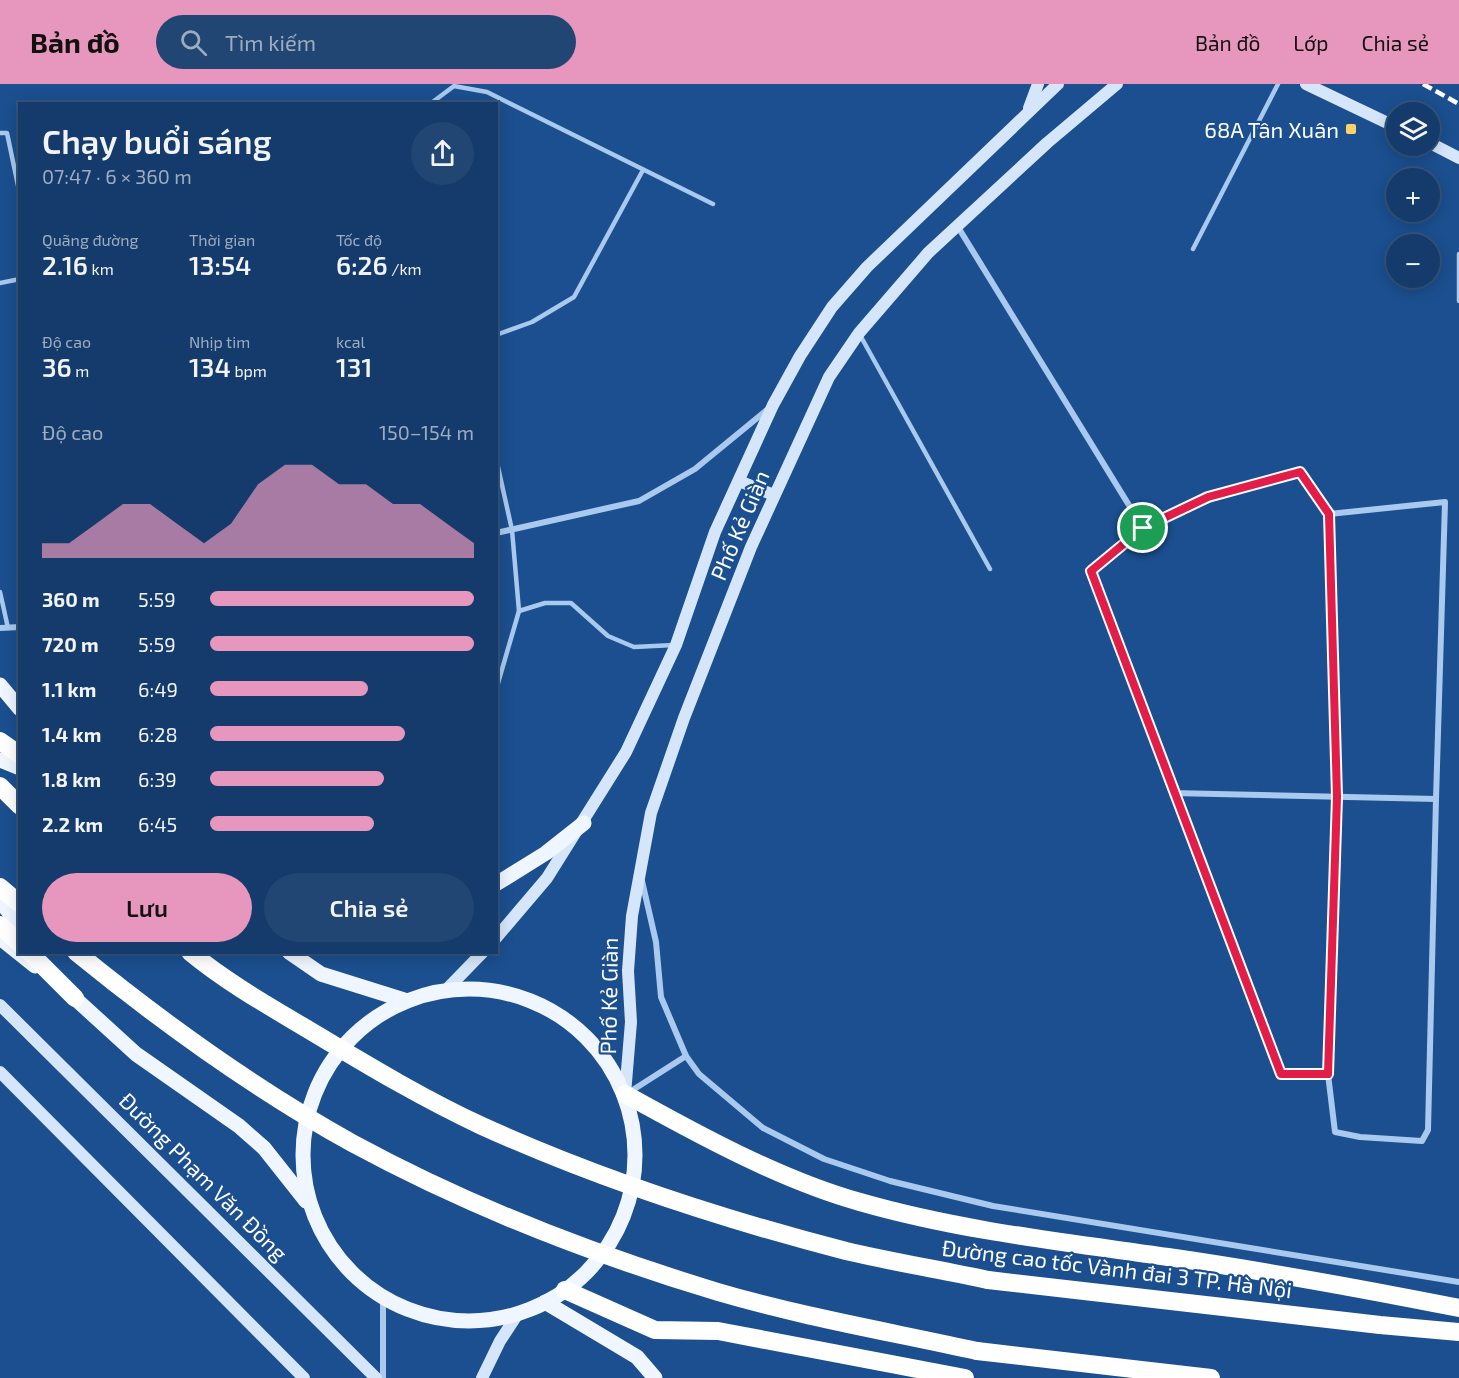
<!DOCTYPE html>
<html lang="vi">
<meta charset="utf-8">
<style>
:root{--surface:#143b6b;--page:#214673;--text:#f1f3f6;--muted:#9dadc1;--line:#33557e;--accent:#e797bd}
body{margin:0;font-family:"Exo 2",sans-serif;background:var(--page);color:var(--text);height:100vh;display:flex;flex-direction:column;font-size:22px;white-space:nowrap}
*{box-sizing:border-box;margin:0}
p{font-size:20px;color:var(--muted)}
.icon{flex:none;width:33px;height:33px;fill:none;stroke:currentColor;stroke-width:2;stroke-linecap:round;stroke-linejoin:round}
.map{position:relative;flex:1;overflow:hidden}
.sheet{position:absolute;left:18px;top:18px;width:480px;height:852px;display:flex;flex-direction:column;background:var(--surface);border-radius:0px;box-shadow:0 3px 15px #0003,0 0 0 2px var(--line)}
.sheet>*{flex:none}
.fabs{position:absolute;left:1386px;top:18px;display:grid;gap:12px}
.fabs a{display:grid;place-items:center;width:54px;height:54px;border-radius:50%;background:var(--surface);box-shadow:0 3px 15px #0003,0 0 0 2px var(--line);font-size:30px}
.pin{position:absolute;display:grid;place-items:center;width:51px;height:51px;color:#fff;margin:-26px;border:3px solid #fff;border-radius:50%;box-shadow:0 2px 6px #0007}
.round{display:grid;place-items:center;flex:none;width:63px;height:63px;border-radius:32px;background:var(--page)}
.summary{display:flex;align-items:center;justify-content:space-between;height:102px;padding:0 24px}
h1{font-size:33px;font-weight:600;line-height:45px}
.metrics{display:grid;grid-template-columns:repeat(3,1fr);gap:9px;height:102px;padding:6px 24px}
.metrics div{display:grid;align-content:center}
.metrics b{font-size:26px;font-weight:600}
.metrics small{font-size:16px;font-weight:400}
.metrics p{font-size:16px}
.chart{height:168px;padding:12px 24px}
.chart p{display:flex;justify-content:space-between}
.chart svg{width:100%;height:108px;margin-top:6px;fill:var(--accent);opacity:.7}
.cta{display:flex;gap:12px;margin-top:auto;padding:12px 24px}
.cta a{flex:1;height:69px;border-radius:36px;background:var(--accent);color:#111;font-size:24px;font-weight:600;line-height:69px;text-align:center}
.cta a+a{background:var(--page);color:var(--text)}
ul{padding:0 24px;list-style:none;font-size:20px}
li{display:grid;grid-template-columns:96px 72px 1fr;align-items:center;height:45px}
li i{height:15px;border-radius:8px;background:var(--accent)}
header{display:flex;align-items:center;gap:36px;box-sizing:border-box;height:84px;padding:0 30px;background:var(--accent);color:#111}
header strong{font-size:28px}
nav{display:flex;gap:33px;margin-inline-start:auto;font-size:21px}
.search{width:420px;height:54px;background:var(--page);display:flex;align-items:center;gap:15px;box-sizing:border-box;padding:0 21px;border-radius:33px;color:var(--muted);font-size:22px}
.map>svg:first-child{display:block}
</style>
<header>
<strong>Bản đồ</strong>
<div class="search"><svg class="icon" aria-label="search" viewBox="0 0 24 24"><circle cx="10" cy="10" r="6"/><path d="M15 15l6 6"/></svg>Tìm kiếm</div>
<nav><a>Bản đồ</a><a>Lớp</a><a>Chia sẻ</a></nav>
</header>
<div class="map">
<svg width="1459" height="1294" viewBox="0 0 1459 1294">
<rect width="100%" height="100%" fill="#1b4f8f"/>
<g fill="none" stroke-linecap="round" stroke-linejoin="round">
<g stroke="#a9c9ee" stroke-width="4.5">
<path d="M 430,20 L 454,2 L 487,8 L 713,120"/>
<path d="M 0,49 L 7,49 L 20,111"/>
<path d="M 1193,165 L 1278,0"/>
<path d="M 1459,170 L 1459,217"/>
<path d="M 0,199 L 20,195"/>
<path d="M 496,251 L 532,238 L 574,213 L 643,86"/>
<path d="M 860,251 L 990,485"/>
<path d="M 496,374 L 512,446 L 519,527 L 496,606"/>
<path d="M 0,508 L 8,544"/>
<path d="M 519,527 L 545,519 L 571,519 L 608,552 L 634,563 L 674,561"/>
</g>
<g stroke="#a9c9ee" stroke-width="6">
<path d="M 958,143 L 1143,444"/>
<path d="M 496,449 L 639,417 L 695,385 L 768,325"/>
<path d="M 0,544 L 20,543"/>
<path d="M 1172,709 L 1436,715 L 1445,418 L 1329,430"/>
<path d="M 642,797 L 656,858 L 661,913 L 686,972 L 699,990 L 763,1044 L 824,1075 L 890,1097 L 993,1122 L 1459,1198"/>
<path d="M 1328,990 L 1281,990 L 1172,709 L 1091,487 L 1143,444 L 1208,413 L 1300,388 L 1329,430 L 1337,713 L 1328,990 L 1335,1048 L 1360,1053 L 1422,1057 L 1428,1046 L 1436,715"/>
<path d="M 628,1009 L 686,972"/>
<path d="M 383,1217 L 383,1294"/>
</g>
<g stroke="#d6e6fa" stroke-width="12">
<path d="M 1306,0 L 1396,43"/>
<path d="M 1029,24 L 1038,0"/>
<path d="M 1430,59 L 1459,74"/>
<path d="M 739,397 L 774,411"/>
<path d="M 496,854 L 547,794 L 626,668 L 676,561 L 715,448 L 773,321 L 800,272 L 832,223 L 867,183 L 1058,0"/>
<path d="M 449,903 L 483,868"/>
<path d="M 0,921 L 376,1294"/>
<path d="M 0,988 L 304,1294"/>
<path d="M 625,1010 L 631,938 L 628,887 L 632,832 L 651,729 L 684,634 L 751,463 L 829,293 L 859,249 L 928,169 L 1047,59 L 1117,0"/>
<path d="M 482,1294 L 500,1257 L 519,1228"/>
</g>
<g stroke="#f0f6ff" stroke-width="15">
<path d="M 0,601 L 20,625"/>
<path d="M 0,676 L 20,684"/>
<path d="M 496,800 L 546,769 L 584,739"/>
<path d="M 0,817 L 20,842"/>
<path d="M 0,854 L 35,882"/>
<path d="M 289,868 L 321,890 L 404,916"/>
<circle cx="469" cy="1071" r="166"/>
<path d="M 68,908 L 136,970 L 239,1042 L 264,1064 L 306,1117"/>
<path d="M 545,1218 L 637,1273 L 655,1294"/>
</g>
<g stroke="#fff" stroke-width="18">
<path d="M 0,657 L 20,671"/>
<path d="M 0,702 L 20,722"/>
<path d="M 0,803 L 20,820"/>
<path d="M 0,841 L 20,860"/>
<path d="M 29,868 L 75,914"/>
<path d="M 625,1010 C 697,1050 781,1096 860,1118 C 961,1147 1064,1158 1168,1173 C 1265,1187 1363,1205 1459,1224"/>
<path d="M 988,1196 L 1380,1241 L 1459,1248"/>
<path d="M 565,1206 L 655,1246 L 718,1247 L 965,1294"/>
<path d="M 977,1267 L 1211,1294"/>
</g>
<path stroke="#fff" stroke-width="4.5" stroke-dasharray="10 4.5" stroke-linecap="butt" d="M 1423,0 L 1459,20"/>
<g stroke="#fff" stroke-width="18">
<path d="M 76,868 C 163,939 255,1005 352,1059 C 468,1122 592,1170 718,1208 C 803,1233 891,1248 977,1267"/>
<path d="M 190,868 C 230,901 276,926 319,952 C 372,984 426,1016 482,1042 C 599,1095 722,1135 846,1167 C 893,1178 941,1186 988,1196"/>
</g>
</g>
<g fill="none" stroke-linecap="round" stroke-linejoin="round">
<defs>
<path id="route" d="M 1300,388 L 1329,430 L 1337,713 L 1328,990 L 1281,990 L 1091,487 L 1143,444 L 1208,413 Z"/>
</defs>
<use href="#route" stroke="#fff" stroke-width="12"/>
<use href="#route" stroke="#e11d48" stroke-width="8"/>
</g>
<rect fill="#ffd166" stroke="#1b4f8f" stroke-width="2" x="1345" y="39" width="12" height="12" rx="3"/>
<g text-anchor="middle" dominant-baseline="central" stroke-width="4.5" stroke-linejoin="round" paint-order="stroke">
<g font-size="22" fill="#fff" stroke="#1b4f8f" text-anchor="end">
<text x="1339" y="45">68A Tân Xuân</text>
</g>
<g font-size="22" fill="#fff" stroke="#1b4f8f">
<text transform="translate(739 441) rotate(-67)">Phố Kẻ Giàn</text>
<text transform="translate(608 912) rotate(-89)">Phố Kẻ Giàn</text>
<text transform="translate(204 1092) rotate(45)">Đường Phạm Văn Đồng</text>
<text transform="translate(1117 1184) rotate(7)">Đường cao tốc Vành đai 3 TP. Hà Nội</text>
</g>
</g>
</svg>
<div class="fabs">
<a><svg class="icon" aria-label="layers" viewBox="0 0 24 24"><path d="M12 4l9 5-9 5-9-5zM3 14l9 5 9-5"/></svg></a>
<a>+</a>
<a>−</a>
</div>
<div class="pin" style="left:1143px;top:444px;background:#1e9e55"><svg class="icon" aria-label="arrive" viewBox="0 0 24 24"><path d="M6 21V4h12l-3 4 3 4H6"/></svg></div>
<section class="sheet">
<div class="summary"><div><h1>Chạy buổi sáng</h1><p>07:47 · 6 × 360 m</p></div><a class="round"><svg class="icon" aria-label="share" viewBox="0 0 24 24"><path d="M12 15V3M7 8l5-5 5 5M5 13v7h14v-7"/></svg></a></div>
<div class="metrics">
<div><p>Quãng đường</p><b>2.16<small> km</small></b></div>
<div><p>Thời gian</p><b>13:54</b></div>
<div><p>Tốc độ</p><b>6:26<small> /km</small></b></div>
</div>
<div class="metrics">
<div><p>Độ cao</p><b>36<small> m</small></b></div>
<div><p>Nhịp tim</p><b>134<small> bpm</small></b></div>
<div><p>kcal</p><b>131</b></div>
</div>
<div class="chart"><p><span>Độ cao</span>150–154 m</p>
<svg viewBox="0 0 160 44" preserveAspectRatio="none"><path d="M0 44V38L10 38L20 30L30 22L40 22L50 30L60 38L70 30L80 14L90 6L100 6L110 14L120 14L130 22L140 22L150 30L160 38V44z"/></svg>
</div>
<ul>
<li><b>360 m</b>5:59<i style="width:100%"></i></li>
<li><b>720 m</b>5:59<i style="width:100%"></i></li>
<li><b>1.1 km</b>6:49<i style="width:60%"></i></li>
<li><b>1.4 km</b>6:28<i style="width:74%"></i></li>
<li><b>1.8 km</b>6:39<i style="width:66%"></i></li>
<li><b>2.2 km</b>6:45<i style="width:62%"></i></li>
</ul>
<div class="cta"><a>Lưu</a><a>Chia sẻ</a></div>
</section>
</div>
